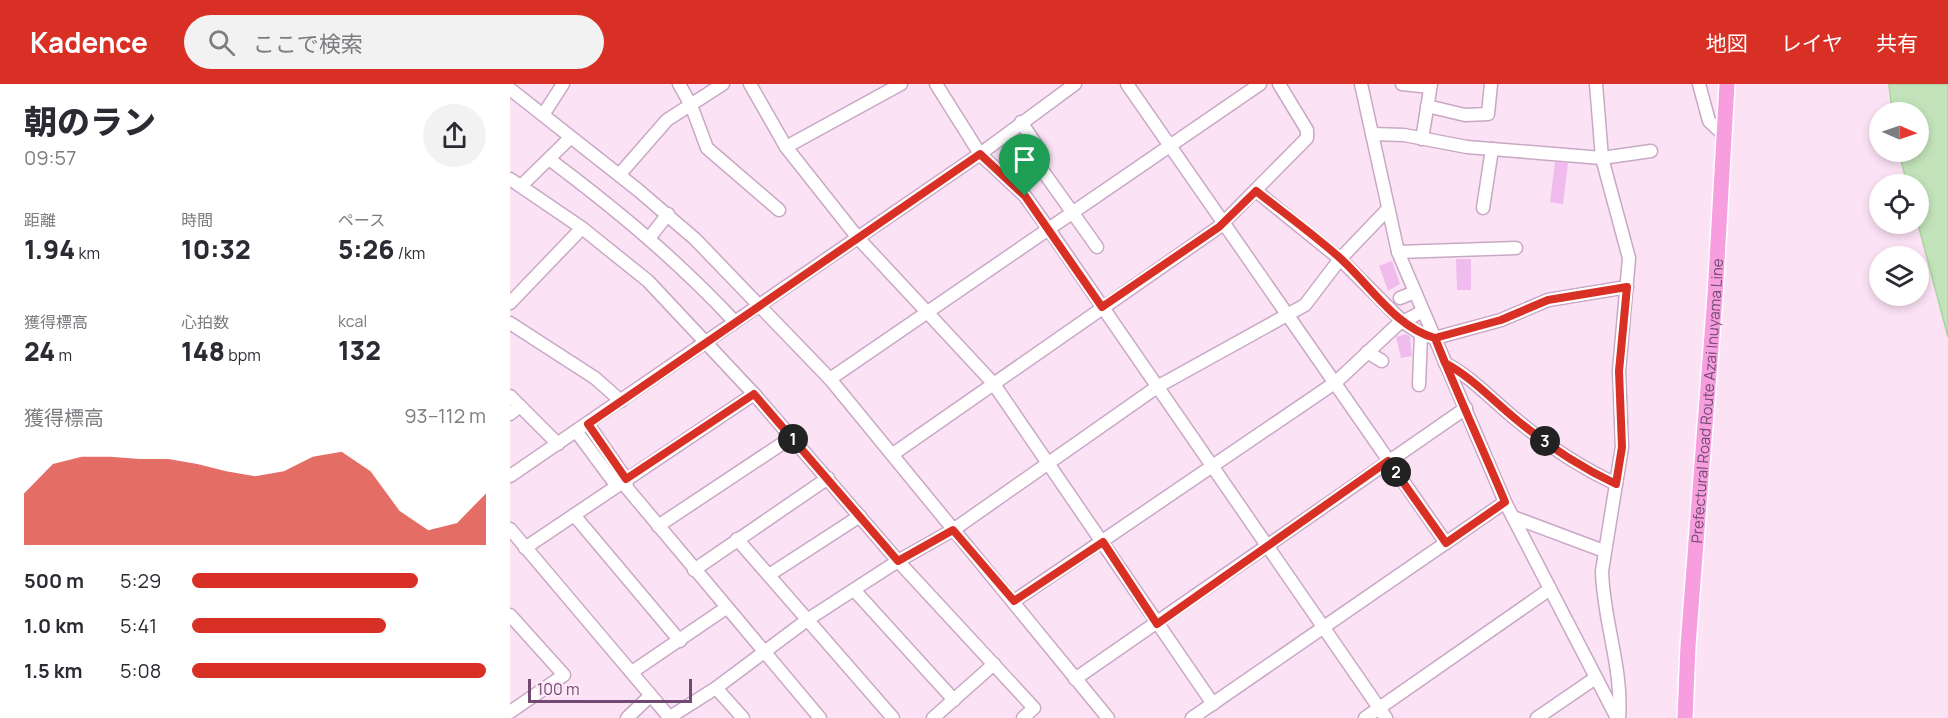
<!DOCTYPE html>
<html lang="ja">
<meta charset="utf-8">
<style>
:root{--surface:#fff;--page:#f2f2f3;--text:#2b2b33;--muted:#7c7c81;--accent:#d93025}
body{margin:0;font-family:Manrope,"Noto Sans JP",sans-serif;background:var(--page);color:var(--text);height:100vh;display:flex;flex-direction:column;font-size:22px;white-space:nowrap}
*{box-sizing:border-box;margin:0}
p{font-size:20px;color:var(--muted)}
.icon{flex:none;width:33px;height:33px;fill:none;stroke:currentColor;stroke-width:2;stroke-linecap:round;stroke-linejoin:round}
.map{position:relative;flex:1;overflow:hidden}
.details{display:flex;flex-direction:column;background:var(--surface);width:510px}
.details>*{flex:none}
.needle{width:39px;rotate:92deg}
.controls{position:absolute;left:1359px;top:18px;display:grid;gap:12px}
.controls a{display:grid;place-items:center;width:60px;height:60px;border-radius:50%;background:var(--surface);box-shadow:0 3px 9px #0003;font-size:30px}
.scale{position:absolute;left:18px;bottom:15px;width:164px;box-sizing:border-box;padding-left:6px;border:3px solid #724a71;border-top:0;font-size:16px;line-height:21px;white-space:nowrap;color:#724a71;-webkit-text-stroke:4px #fee9f9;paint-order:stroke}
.pin{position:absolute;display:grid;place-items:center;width:51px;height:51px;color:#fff;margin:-62px -26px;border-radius:50% 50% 50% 0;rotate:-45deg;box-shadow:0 0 6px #0007}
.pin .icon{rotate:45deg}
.km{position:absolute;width:30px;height:30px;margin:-15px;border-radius:50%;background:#222;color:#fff;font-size:16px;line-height:30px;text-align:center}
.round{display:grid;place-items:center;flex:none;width:63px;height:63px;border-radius:32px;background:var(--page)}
.overview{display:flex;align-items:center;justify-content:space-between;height:102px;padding:0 24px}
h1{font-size:33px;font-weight:800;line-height:45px}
.metrics{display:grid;grid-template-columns:repeat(3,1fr);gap:9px;height:102px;padding:6px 24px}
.metrics div{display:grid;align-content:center}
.metrics b{font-size:26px;font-weight:800}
.metrics small{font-size:16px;font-weight:400}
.metrics p{font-size:16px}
.chart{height:168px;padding:12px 24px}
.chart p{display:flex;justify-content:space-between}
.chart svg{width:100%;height:108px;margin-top:6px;fill:var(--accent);opacity:.7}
ul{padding:0 24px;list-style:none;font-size:20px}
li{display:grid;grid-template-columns:96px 72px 1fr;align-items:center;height:45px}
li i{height:15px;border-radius:8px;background:var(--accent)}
header{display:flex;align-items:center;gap:36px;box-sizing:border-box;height:84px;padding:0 30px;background:var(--accent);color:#fff}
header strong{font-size:28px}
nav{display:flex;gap:33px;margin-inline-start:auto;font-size:21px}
.search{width:420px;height:54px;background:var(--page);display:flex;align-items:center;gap:15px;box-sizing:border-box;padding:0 21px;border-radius:33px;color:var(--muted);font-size:22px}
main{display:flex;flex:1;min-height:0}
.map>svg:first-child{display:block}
</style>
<header>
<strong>Kadence</strong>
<div class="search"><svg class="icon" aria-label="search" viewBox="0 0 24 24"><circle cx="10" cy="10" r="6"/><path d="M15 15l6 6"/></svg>ここで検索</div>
<nav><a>地図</a><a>レイヤ</a><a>共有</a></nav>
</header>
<main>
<section class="details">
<div class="overview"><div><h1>朝のラン</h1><p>09:57</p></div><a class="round"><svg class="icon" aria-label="share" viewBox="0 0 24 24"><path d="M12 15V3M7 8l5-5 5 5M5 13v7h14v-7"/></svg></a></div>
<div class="metrics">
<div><p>距離</p><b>1.94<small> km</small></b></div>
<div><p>時間</p><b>10:32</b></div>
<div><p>ペース</p><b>5:26<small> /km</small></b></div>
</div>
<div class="metrics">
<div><p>獲得標高</p><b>24<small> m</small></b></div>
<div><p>心拍数</p><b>148<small> bpm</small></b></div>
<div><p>kcal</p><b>132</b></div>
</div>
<div class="chart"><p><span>獲得標高</span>93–112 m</p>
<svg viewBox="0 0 160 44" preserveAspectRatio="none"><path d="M0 44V23L10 11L20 8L30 8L40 9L50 9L60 11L70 14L80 16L90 14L100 8L110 6L120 14L130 30L140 38L150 35L160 23V44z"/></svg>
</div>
<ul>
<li><b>500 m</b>5:29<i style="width:77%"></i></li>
<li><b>1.0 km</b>5:41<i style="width:66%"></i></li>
<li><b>1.5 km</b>5:08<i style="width:100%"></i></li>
</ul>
</section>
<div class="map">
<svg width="1438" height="634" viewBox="0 0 1438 634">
<rect width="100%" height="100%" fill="#fbe3f5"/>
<path fill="#c2e3b9" stroke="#aad49f" stroke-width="1.5" d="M 1379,0 L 1438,0 L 1438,253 L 1408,140 L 1408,100 L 1397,100 L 1389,68 L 1408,68 L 1408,28 L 1382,28 Z"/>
<g fill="#efbced">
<path d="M 1045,78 L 1058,79 L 1053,120 L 1040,118 Z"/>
<path d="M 946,175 L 961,175 L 961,206 L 947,206 Z"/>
<path d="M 882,177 L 890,200 L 878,207 L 869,182 Z"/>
<path d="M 896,250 L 900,253 L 902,272 L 891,274 L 886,253 Z"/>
</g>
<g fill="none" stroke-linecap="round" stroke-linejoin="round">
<defs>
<g id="minor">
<path d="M 169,0 L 181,21 L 197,64 L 269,126"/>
<path d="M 240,0 L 276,63 L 348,154 L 483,299 L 703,620"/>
<path d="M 426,0 L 470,70 L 515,112 L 538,144 L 876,634"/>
<path d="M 617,0 L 936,459"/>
<path d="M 851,0 L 888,168 L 995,418 L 1107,634"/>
<path d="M 892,0 L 920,3"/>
<path d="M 1086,0 L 1092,74 L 1119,174 L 1109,287 L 1112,363 L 1092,487 C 1093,536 1113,584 1109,634"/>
<path d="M 1189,0 L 1199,37 L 1214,51"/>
<path d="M 0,5 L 128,106 L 185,155 L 320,295 L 598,634"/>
<path d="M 917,22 L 955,31 L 978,30 L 981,0"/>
<path d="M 33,31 L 53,0"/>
<path d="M 511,38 L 525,59 L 525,76 L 587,163"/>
<path d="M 862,50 L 894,51 L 957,63 L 1092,74 L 1141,67"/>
<path d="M 912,55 L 921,0"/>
<path d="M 276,63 L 391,0"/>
<path d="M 39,75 C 107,126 166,175 225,238"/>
<path d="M 109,91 L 157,36 L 213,0"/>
<path d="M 0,95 L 72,144 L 138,197 L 244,310 L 388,477 L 524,624 L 513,634"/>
<path d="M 12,101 L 60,54"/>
<path d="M 746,107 L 830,175 L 892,237 L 911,250 L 925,254 L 991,236 L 1038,216 L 1117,203"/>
<path d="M 973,124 L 982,65"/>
<path d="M 140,153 L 158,130"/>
<path d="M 888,168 L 1006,164"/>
<path d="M 890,214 L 905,208"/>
<path d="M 0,219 L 72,144"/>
<path d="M 0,239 L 85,294 L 111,317"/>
<path d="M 857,268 L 872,277"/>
<path d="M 935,279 C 963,294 983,317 1008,337 C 1037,361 1072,384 1106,400"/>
<path d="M 320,295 L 750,0"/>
<path d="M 909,301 L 911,250"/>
<path d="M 0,312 L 48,360"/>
<path d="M 0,330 L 10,322"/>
<path d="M 78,340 L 116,395 L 117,404 L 310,634"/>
<path d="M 66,347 L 106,401"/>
<path d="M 383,370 L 709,143 L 797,54 L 797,46 L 769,0"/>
<path d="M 0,392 L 470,70 L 565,0"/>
<path d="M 64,431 L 170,557"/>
<path d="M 1003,433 L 1094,467"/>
<path d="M 148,442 L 282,353"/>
<path d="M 0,445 L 160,634"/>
<path d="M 227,455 L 383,634"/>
<path d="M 15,464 L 244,310"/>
<path d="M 184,486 L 318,394"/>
<path d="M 259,491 L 350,432"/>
<path d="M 345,507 L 444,616"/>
<path d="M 504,517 L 826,298 L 887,241 L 913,227"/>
<path d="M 0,531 L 54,591 L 0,628"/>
<path d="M 122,588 L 216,524"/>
<path d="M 565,595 L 956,324"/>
<path d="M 206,604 L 233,634"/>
<path d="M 160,633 L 206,604 L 297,536 L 388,477 L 443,446 L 647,303 L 795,221 L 830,175 L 877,126"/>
<path d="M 117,634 L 140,612"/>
<path d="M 423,634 L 484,580"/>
<path d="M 682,634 L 995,418"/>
<path d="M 855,634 L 1040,505"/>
<path d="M 1027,634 L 1084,595"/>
</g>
<g id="major">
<path id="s1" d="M 1175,634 L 1178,562 L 1205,212 L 1217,0"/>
</g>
</defs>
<use href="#minor" stroke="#c9a8c6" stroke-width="15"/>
<use href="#major" stroke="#fff" stroke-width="18"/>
<use href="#minor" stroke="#fff" stroke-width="12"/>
<use href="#major" stroke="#f79edf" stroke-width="15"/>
</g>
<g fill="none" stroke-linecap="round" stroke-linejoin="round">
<defs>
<path id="route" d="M 515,112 L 470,70 L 78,340 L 116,395 L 244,310 L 388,477 L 443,446 L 504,517 L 593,458 L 647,540 L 878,377 L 936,459 L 995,418 C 972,363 947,309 925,254 L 991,236 L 1038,216 L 1117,203 L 1109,287 L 1112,363 L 1106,400 C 1072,384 1037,361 1008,337 C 983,317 963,294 935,279 L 925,254 C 885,243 860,201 830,174 C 803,150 774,129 746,107 L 709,143 L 592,223 L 515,112"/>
</defs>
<use href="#route" stroke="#fff" stroke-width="12"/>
<use href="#route" stroke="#d93025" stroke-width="8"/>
</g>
<g text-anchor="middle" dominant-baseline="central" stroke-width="5" stroke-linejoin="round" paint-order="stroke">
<g font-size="15" fill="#724a71" stroke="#fee9f9">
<text stroke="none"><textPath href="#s1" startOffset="318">Prefectural Road Route Azai Inuyama Line</textPath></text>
</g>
</g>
</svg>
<div class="controls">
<a><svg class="needle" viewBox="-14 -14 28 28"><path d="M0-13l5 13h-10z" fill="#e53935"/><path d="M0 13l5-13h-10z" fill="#7c7c81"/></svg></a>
<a><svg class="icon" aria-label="locate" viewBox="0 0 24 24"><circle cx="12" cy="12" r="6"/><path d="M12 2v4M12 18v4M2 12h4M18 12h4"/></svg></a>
<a><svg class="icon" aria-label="layers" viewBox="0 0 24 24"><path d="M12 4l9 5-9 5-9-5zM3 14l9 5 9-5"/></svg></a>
</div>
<div class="scale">100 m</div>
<div class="pin" style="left:515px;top:112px;background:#1e9e55"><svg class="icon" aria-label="arrive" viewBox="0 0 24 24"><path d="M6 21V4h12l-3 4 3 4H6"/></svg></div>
<b class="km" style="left:283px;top:355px">1</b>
<b class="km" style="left:886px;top:388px">2</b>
<b class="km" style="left:1035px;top:357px">3</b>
</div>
</main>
